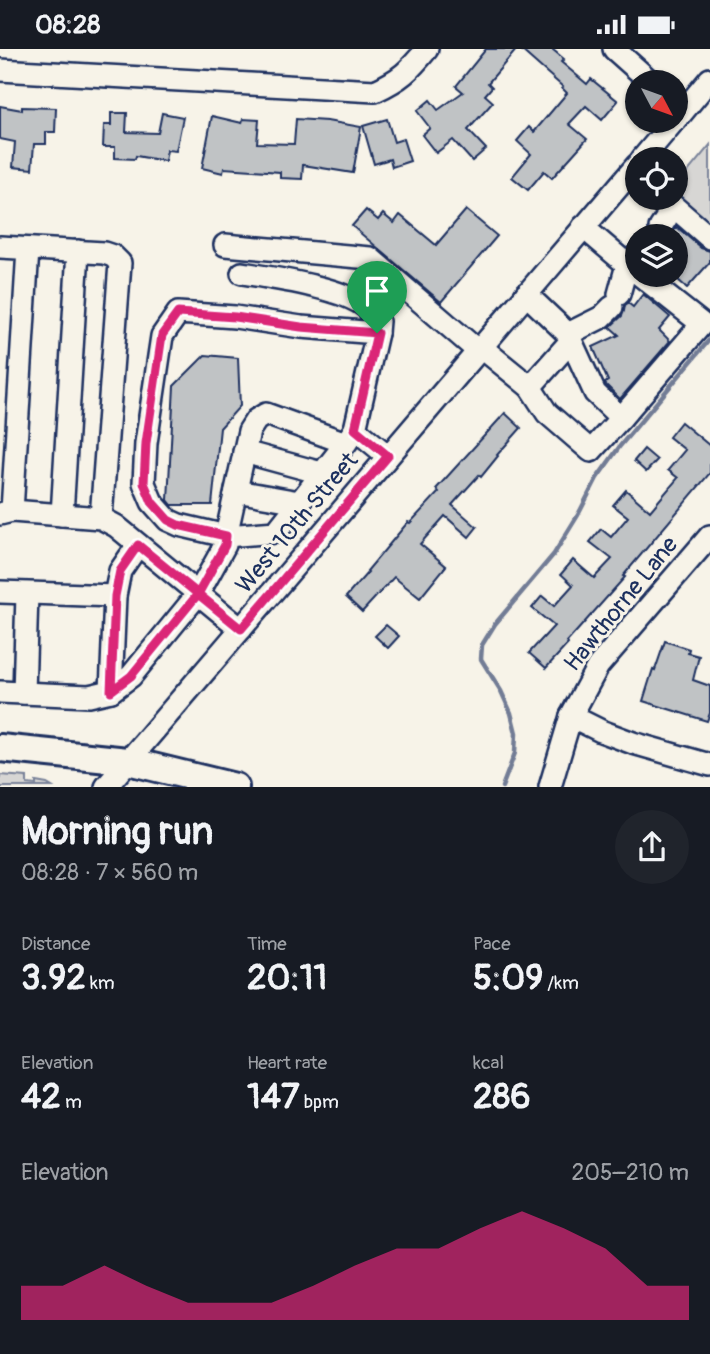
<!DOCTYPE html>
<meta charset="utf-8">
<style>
:root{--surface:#171b24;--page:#20242c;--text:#f1f3f6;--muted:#9ea1a6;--accent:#db2777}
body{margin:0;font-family:Pangolin,sans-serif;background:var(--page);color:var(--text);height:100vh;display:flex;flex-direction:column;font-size:26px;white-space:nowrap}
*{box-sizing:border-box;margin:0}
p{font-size:23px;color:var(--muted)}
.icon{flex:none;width:38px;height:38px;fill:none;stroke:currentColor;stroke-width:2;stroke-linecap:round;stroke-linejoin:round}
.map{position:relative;height:738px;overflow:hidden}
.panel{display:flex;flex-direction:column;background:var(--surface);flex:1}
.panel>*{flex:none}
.needle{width:46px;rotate:131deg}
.fabs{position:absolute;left:625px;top:21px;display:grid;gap:14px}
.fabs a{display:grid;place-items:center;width:63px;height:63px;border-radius:50%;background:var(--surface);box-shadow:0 2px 5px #0004;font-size:35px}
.pin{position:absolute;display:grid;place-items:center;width:60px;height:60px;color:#fff;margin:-72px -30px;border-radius:50% 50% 50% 0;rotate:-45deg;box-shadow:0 0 7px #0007}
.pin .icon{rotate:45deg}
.round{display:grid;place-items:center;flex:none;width:74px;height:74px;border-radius:37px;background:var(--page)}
.overview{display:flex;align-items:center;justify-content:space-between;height:119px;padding:0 21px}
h1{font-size:38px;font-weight:700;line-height:52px}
.metrics{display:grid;grid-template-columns:repeat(3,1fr);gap:10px;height:119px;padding:7px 21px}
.metrics div{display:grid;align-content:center}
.metrics b{font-size:35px;font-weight:700}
.metrics small{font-size:19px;font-weight:400}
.metrics p{font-size:19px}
.chart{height:196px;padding:14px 21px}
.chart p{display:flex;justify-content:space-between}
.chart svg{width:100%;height:126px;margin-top:7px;fill:var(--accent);opacity:.7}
.status{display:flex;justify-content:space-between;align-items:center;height:49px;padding:0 35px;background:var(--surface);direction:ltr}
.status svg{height:19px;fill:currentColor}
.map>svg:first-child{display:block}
</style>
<div class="status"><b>08:28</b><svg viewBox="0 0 49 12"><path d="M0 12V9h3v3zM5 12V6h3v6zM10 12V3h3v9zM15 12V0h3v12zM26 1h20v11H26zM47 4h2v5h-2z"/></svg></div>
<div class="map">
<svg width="710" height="738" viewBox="0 0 710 738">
<defs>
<pattern id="grass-tufts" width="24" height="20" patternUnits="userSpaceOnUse" patternTransform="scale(1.75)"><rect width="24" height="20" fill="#d7d6d4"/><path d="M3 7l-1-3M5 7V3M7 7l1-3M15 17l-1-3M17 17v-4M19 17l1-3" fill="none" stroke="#b8b8b8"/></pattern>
</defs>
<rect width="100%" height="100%" fill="#f7f3e8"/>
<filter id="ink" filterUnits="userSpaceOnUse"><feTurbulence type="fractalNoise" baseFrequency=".0143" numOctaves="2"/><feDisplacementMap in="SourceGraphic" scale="14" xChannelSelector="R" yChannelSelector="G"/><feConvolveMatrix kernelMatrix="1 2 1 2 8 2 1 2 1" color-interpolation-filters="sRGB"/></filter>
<g filter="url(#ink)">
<path fill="url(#grass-tufts)" stroke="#798299" stroke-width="2" d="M 0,726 L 27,728 L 27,735 L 36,736 L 36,733 L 47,735 L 52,738 L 0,738 Z"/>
<path fill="#d7d6d4" stroke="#798299" stroke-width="2" d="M 710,96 L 710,180 L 676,149 L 676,137 Z"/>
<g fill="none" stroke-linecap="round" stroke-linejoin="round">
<path stroke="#727c95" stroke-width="4.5" d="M 502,738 L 515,704 L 516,684 L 511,664 L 501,642 L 481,610 L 482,596 L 495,575 L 554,505 L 578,466 L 597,429 L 620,397 L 710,290"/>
</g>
<g fill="#c0c3c5" stroke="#1b2f5e" stroke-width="2">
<path d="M 486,0 L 517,0 L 488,34 L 492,38 L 485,46 L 493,53 L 468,81 L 486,100 L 472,112 L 453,91 L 436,104 L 422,86 L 430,79 L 417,62 L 430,51 L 438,61 L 463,43 L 456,37 Z"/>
<path d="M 520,0 L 552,0 L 564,10 L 561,13 L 587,35 L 591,30 L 618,52 L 602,71 L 586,57 L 569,75 L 587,90 L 552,129 L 544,122 L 528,141 L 512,128 L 531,105 L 517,92 L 529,78 L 534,83 L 567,44 L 562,39 L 563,38 Z"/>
<path d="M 0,57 L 22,61 L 22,58 L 56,59 L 55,83 L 46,83 L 46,95 L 34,95 L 32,120 L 13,118 L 15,93 L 0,90 Z"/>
<path d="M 111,64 L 127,64 L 126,83 L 158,84 L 162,64 L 183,68 L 176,102 L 167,101 L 165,112 L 136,107 L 135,110 L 115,109 L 115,98 L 103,98 L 104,76 L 111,76 Z"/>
<path d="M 212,67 L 242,74 L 243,70 L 259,71 L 257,94 L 294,95 L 296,70 L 327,72 L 361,78 L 353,124 L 303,116 L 302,130 L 280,129 L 280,123 L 224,119 L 223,124 L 202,119 Z"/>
<path d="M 387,70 L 394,93 L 403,90 L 410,112 L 392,118 L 390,110 L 374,115 L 363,77 Z"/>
<path d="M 366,161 L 378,171 L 383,165 L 394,174 L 400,166 L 436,196 L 466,161 L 497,187 L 441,253 L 352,177 Z"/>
<path d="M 677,178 L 701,199 L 710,202 L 710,213 L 687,239 L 676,229 L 676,187 L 670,187 Z"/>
<path d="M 643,245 L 670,268 L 659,281 L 670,292 L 620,350 L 606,336 L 605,334 L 608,332 L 593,298 L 619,286 L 610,278 L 622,267 L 624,262 L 625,256 L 628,254 L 633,258 Z"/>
<path d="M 205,306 L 238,309 L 240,357 L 220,379 L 212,456 L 172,456 L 168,451 L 174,337 Z"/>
<path d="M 505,364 L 521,379 L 497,406 L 498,407 L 481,428 L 479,426 L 452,456 L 477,478 L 469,488 L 445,467 L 420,495 L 446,517 L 420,549 L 394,528 L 362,563 L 346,548 L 368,523 L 367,522 L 408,473 L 410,474 L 439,443 L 436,440 Z"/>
<path d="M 681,373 L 710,397 L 710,424 L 623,527 L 625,528 L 567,593 L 568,595 L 546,619 L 529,604 L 554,577 L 532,559 L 542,547 L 554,557 L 573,536 L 561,525 L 573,511 L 594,529 L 612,510 L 590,493 L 601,480 L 611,488 L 628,468 L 613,456 L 626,441 L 650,462 L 678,429 L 668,421 L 685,401 L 669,388 Z"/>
<path d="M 644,400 L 657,411 L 646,423 L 634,412 Z"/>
<path d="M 386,576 L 399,587 L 388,599 L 375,587 Z"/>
<path d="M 665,592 L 689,600 L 688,604 L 699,607 L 693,631 L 710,637 L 710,664 L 707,672 L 643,652 L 653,620 L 655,621 Z"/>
</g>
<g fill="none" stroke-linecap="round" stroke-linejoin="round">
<defs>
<g id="minor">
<path d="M 614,0 L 651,33"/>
<path d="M 0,21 L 375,42 C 401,30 409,22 427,0"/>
<path d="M 676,71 L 710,30"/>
<path d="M 642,110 L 674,72"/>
<path d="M 664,149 L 710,189"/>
<path d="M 583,178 L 637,224"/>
<path d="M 660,179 L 666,170 L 670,154"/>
<path d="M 225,196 L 370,209 L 478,302"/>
<path d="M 0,198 L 104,204 L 113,207 L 120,214 L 101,469"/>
<path d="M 242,224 C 273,229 345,239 367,259 C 371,263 375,268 378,272 L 377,284"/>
<path d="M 619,245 L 627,216 L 636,207"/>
<path d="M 568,285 L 602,268 L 612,258"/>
<path d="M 481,298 L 530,338 L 547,364 L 591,402 L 621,369 L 595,344 L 568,285 L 526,245"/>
<path d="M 530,338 L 570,293"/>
<path d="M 621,369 L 702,275 L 640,226"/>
<path d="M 346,394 L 276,483 L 226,487 L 249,382 L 256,371 L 266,365 L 346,394 L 355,380"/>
<path d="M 244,403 L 321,424"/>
<path d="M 236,442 L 299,453"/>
<path d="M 12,462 L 28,200"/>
<path d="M 0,465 L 12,462 L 101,469 L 116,477 L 241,580"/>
<path d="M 62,466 L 78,202"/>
<path d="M 0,543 L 115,547"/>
<path d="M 111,642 L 115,547 L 120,522 L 138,496"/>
<path d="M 0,643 L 89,647 L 111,642 L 131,627 L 198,545 L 225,496 L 226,487 L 179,476 L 168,471 L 152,453 L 144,434 L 146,394 L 162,287 L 178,264 L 235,268 L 301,278 L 377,284 L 355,380 L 388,407"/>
<path d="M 24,644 L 27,545"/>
<path d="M 571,667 L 601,682 L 633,694 L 710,716"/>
<path d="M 106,738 L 637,116"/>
<path d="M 550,738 L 571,667 L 598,617 L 710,487"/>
</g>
<path id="major" d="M 0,699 L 128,712 L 235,738"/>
</defs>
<use href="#minor" stroke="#1b2f5e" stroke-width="26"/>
<use href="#major" stroke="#1b2f5e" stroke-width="32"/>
<use href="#minor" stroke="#f7f3e8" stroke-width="21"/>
<use href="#major" stroke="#f7f3e8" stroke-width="26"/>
</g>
</g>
<g fill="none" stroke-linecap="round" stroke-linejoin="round" filter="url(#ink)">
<defs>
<path id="route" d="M 377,284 L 301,278 L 235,268 L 178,264 L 162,286 L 146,394 L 144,434 L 152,453 L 168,471 L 178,476 L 226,487 L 225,496 L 198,545 L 131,627 L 111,642 L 115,547 L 120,522 L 138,496 L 241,580 L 388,407 L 355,380 L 377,284"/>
</defs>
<use href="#route" stroke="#fff" stroke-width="14"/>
<use href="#route" stroke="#db2777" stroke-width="9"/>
</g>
<g text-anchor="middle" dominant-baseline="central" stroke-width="6" stroke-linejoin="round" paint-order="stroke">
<g font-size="24" fill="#1b2f5e" stroke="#f7f3e8">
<text transform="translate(297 474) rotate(-50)">West 10th Street</text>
<text transform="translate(621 555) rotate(-51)">Hawthorne Lane</text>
</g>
</g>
</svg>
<div class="fabs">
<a><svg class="needle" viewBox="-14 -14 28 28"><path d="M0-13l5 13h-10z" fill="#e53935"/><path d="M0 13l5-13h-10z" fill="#9ea1a6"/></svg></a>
<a><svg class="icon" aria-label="locate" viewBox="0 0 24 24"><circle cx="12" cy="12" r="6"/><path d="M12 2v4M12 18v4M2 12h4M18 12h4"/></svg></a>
<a><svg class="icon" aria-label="layers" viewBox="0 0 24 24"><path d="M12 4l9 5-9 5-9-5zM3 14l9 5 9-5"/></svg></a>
</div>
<div class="pin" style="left:377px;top:284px;background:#1e9e55"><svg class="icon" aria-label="arrive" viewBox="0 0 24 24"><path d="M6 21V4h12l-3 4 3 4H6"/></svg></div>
</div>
<section class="panel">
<div class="overview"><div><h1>Morning run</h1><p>08:28 · 7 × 560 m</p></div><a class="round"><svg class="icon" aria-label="share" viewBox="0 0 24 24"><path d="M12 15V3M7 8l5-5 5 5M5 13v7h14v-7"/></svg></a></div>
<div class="metrics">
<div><p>Distance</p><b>3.92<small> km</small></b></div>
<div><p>Time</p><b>20:11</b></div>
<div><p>Pace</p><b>5:09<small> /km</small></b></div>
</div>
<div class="metrics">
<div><p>Elevation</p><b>42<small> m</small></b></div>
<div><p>Heart rate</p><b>147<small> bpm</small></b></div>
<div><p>kcal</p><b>286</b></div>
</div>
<div class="chart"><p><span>Elevation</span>205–210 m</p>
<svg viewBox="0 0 160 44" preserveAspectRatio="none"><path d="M0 44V32L10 32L20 25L30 32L40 38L50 38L60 38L70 32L80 25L90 19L100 19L110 12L120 6L130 12L140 19L150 32L160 32V44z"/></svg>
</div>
</section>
